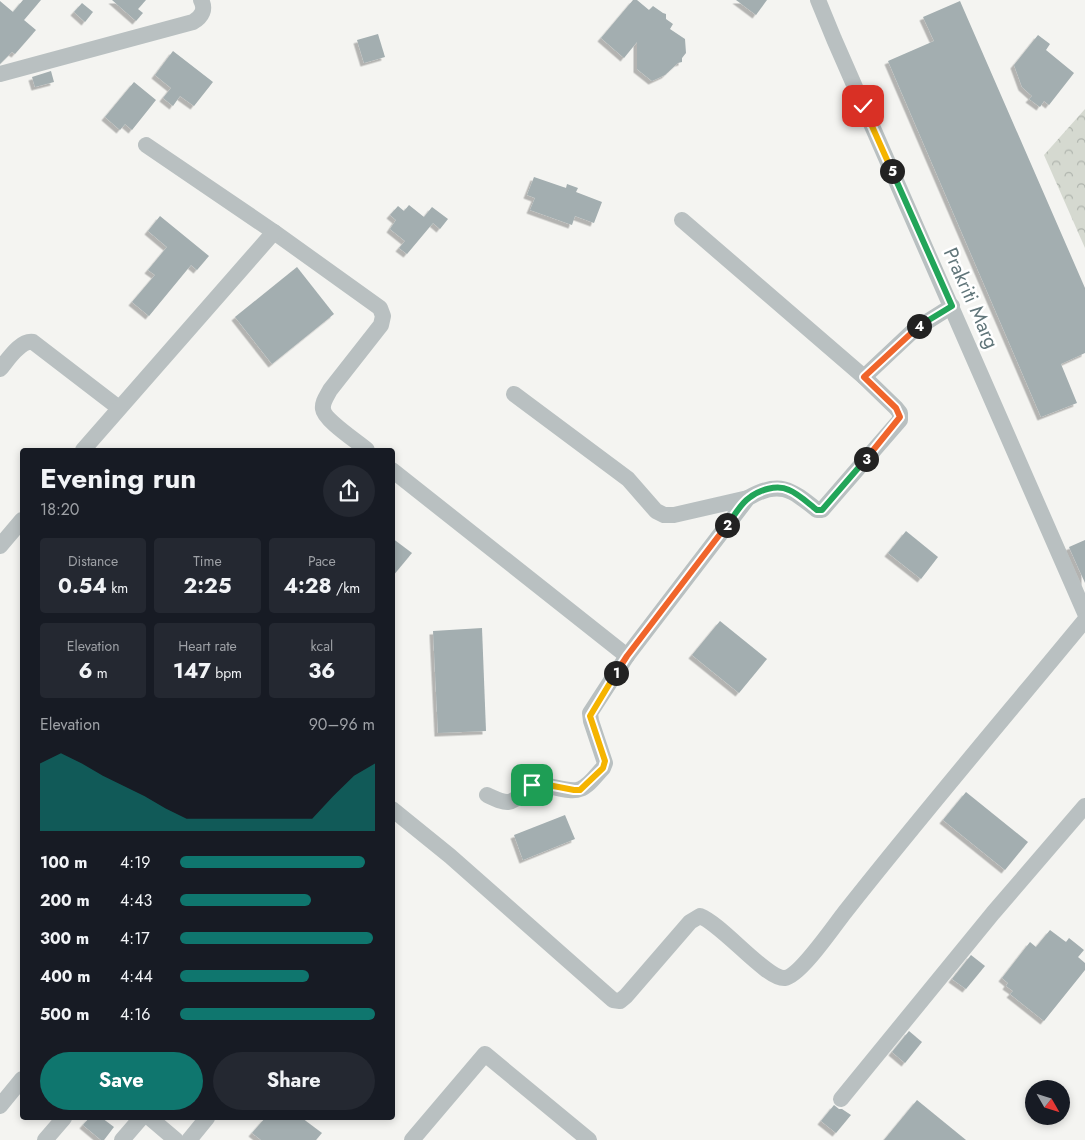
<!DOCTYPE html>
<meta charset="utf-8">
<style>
:root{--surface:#171b24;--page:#242831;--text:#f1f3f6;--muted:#9ea1a6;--accent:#0f766e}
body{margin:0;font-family:Jost,sans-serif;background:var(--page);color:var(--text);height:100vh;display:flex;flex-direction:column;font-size:19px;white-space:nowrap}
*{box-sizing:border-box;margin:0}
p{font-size:16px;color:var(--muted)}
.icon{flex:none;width:28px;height:28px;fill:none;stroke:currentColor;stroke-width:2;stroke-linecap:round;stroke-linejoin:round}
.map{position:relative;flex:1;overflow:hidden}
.sheet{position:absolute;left:20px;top:448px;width:375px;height:672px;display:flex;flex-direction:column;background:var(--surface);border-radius:5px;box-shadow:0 2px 8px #0003}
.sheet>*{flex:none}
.needle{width:32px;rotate:129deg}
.tools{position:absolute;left:1025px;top:1080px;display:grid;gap:10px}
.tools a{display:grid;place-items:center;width:45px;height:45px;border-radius:50%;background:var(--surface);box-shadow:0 2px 8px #0003;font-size:25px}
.pin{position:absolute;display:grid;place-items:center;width:42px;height:42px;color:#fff;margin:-21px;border-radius:10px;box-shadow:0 2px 8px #0006}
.km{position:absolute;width:25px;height:25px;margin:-12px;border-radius:50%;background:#222;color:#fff;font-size:14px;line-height:25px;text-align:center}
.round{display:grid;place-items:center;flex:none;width:52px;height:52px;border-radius:26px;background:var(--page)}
.head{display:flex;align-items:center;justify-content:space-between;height:85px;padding:0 20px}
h1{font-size:28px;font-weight:700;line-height:38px}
.stats{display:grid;grid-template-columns:repeat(3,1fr);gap:8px;height:85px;padding:5px 20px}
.stats div{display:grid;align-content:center;border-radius:5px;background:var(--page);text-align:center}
.stats b{font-size:21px;font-weight:700}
.stats small{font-size:14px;font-weight:400}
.stats p{font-size:14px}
.chart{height:140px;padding:10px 20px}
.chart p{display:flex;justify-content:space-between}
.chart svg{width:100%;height:90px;margin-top:5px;fill:var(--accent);opacity:.7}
.cta{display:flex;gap:10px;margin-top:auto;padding:10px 20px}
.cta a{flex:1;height:58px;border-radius:30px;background:var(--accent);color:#fff;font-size:20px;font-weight:700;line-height:58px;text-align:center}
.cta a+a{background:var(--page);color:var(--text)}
ul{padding:0 20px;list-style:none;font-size:16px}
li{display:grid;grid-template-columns:80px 60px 1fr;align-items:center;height:38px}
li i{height:12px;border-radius:6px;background:var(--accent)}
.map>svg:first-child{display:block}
</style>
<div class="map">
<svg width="1085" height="1140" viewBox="0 0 1085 1140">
<defs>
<pattern id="forest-crowns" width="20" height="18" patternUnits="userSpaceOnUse" patternTransform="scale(1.25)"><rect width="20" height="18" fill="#d5d9d0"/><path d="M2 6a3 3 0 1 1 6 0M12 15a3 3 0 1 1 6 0" fill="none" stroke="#b0b5ae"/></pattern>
<filter id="shadow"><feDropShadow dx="-3.5" dy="3.5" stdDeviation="0" flood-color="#0004"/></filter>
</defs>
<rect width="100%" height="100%" fill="#f4f4f1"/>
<path fill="url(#forest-crowns)" d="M 1085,109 L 1085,248 L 1044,155 Z"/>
<g fill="#a3aeb0" filter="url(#shadow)">
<path d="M 23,0 L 41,0 L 24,20 L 36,30 L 15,54 L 12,52 L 0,64 L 0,1 L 13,12 Z"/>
<path d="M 112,0 L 146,0 L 138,9 L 143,13 L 136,21 Z"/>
<path d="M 633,0 L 637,0 L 649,10 L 653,6 L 663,13 L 666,14 L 666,19 L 673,24 L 670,29 L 685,39 L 686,53 L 682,58 L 682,62 L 678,63 L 665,75 L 652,81 L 637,69 L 637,42 L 624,58 L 601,38 Z"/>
<path d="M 736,0 L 767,0 L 756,15 Z"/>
<path d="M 960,1 L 1085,288 L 1085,353 L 1061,364 L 1077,403 L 1041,417 L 888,61 L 934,41 L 923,17 Z"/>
<path d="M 82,3 L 93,12 L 85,22 L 74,12 Z"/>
<path d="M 378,34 L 385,57 L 364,63 L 357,40 Z"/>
<path d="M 1038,35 L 1050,44 L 1046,50 L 1074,73 L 1049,105 L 1044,101 L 1040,107 L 1029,99 L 1032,96 L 1022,87 L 1014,65 Z"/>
<path d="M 173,51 L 213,82 L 194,106 L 180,96 L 173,106 L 163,98 L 171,88 L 155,75 Z"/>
<path d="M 51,71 L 54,82 L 35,87 L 32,77 Z"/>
<path d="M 134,82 L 156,100 L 132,130 L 125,124 L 120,130 L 105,117 Z"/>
<path d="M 534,177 L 566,188 L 567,184 L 578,188 L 576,192 L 602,202 L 594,223 L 575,216 L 572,225 L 530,210 L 535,198 L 527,195 Z"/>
<path d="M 409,205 L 424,217 L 432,207 L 448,219 L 440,229 L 433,223 L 407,254 L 399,248 L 405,241 L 390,229 L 396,220 L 390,215 L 398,206 L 404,211 Z"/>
<path d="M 160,216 L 209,256 L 197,270 L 191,265 L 149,316 L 132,302 L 155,275 L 148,270 L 167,247 L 148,231 Z"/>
<path d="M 297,267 L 334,314 L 272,364 L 235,317 Z"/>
<path d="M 906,531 L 938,557 L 921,579 L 888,553 Z"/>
<path d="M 392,538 L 412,553 L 392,577 Z"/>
<path d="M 1085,540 L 1085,583 L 1069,547 Z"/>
<path d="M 720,621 L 767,659 L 739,693 L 692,655 Z"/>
<path d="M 482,628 L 486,731 L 438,733 L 433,631 Z"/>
<path d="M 966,792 L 1028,842 L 1005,870 L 943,820 Z"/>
<path d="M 565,815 L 575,839 L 523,860 L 514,835 Z"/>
<path d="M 1050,930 L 1066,942 L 1069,938 L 1084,950 L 1078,957 L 1085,963 L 1085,970 L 1044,1021 L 1010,994 L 1013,991 L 1006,986 L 1008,983 L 1002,978 L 1030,942 L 1036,947 Z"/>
<path d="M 971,955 L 985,966 L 966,989 L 952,979 Z"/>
<path d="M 909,1031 L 922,1042 L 905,1063 L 892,1052 Z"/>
<path d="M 917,1100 L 966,1140 L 884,1140 Z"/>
<path d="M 834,1105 L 839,1109 L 842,1109 L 851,1115 L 836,1133 L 821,1121 Z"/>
<path d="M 89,1118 L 102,1118 L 114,1127 L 104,1140 L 101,1140 L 83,1125 Z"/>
<path d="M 265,1118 L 302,1118 L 322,1133 L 316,1140 L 261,1140 L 252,1133 Z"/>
</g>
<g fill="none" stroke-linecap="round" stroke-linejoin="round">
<g stroke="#b9c0c1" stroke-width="16">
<path d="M 818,0 L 834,39 L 1085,613"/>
<path d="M 0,74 L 193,22 C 202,17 206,9 201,0"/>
<path d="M 146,145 L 274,232 L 380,308 L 383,316 L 381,325 L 330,390 C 327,396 322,402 323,409 C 324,420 358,442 367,450"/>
<path d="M 0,369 C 8,360 20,340 33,342 L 119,408"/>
<path d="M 864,377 L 914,330 L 952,306"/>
<path d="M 514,394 L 628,479 L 656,511 L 664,515 L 674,515 L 748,498"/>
<path d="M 83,450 L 274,232"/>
<path d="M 392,470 L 627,656"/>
<path d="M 0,546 L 22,520"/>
<path d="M 487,795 C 505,803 510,807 524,791 C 527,787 529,785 534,785 C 548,783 569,794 580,789 C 589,786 597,774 603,768 L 605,763 L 591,721 L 590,713 L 627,656 L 748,498 C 779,480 791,489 817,510 L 822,510 L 900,420 L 900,413 L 896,408 L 864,377 L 682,220"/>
<path d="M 392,809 L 450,856 L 613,1000 L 620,1001 L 626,996 L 690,922 L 700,916 C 723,925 767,980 785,978 C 800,976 834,926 845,912 C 923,813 1005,717 1085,620"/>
<path d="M 841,1099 L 993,913 L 1085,806"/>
<path d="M 0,1106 L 22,1079"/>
<path d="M 150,1118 L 176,1140"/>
<path d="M 45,1140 L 64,1118"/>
<path d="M 122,1140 L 141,1118"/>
<path d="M 189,1140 L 207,1118"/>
<path d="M 412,1140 L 485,1054 L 589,1140"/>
</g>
</g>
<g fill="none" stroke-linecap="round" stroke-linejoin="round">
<defs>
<path id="split-1" d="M 532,785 L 543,784 L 574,790 L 580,790 L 603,768 L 605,761 L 590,716 L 616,673"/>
<path id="split-2" d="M 616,673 L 627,656 L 727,525"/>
<path id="split-3" d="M 727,525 C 734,517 740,504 749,498 C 759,490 777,484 789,490 C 799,494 809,504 817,510 L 822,510 L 866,459"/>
<path id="split-4" d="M 866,459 L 900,417 L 896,408 L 864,377 L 919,326"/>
<path id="split-5" d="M 892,171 L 952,306 L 919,326"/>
<path id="split-6" d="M 863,106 L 892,171"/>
</defs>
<use href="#split-1" stroke="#fff" stroke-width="10"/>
<use href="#split-2" stroke="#fff" stroke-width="10"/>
<use href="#split-3" stroke="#fff" stroke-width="10"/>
<use href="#split-4" stroke="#fff" stroke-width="10"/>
<use href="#split-5" stroke="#fff" stroke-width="10"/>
<use href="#split-6" stroke="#fff" stroke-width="10"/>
<use href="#split-1" stroke="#f5b400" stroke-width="6"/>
<use href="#split-2" stroke="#f0652b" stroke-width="6"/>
<use href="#split-3" stroke="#22a559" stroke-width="6"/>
<use href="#split-4" stroke="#f0652b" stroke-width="6"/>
<use href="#split-5" stroke="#22a559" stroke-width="6"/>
<use href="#split-6" stroke="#f5b400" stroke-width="6"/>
</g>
<g text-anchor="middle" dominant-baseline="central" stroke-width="5" stroke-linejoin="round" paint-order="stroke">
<g font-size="20" fill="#61767a" stroke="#fff">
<text transform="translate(971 298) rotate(66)">Prakriti Marg</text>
</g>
</g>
</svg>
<div class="tools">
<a><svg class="needle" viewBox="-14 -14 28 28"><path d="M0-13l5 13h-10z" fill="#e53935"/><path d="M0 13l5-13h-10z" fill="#9ea1a6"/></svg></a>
</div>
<div class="pin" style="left:532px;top:785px;background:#1e9e55"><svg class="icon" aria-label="arrive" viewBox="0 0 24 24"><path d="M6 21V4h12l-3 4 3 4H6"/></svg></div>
<div class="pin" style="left:863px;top:106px;background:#d93025"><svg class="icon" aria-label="check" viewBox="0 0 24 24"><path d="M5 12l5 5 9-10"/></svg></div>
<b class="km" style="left:616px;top:673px">1</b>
<b class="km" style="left:727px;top:525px">2</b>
<b class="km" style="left:866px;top:459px">3</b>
<b class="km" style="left:919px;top:326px">4</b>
<b class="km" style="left:892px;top:171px">5</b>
<section class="sheet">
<div class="head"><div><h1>Evening run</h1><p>18:20</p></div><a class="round"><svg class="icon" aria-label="share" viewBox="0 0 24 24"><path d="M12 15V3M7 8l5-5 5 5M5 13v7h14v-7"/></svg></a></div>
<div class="stats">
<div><p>Distance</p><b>0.54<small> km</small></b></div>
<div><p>Time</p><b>2:25</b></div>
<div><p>Pace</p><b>4:28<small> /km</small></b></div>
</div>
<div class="stats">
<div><p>Elevation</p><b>6<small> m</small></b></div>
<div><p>Heart rate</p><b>147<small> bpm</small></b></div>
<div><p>kcal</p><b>36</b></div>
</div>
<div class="chart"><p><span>Elevation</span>90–96 m</p>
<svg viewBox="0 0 160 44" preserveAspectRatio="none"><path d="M0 44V11L10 6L20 11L30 17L40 22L50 27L60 33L70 38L80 38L90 38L100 38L110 38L120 38L130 38L140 27L150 17L160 11V44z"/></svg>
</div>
<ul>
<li><b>100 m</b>4:19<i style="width:95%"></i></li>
<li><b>200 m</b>4:43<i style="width:67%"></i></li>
<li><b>300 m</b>4:17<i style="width:99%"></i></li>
<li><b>400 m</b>4:44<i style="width:66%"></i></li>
<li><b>500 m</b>4:16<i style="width:100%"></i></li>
</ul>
<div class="cta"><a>Save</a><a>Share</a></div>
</section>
</div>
